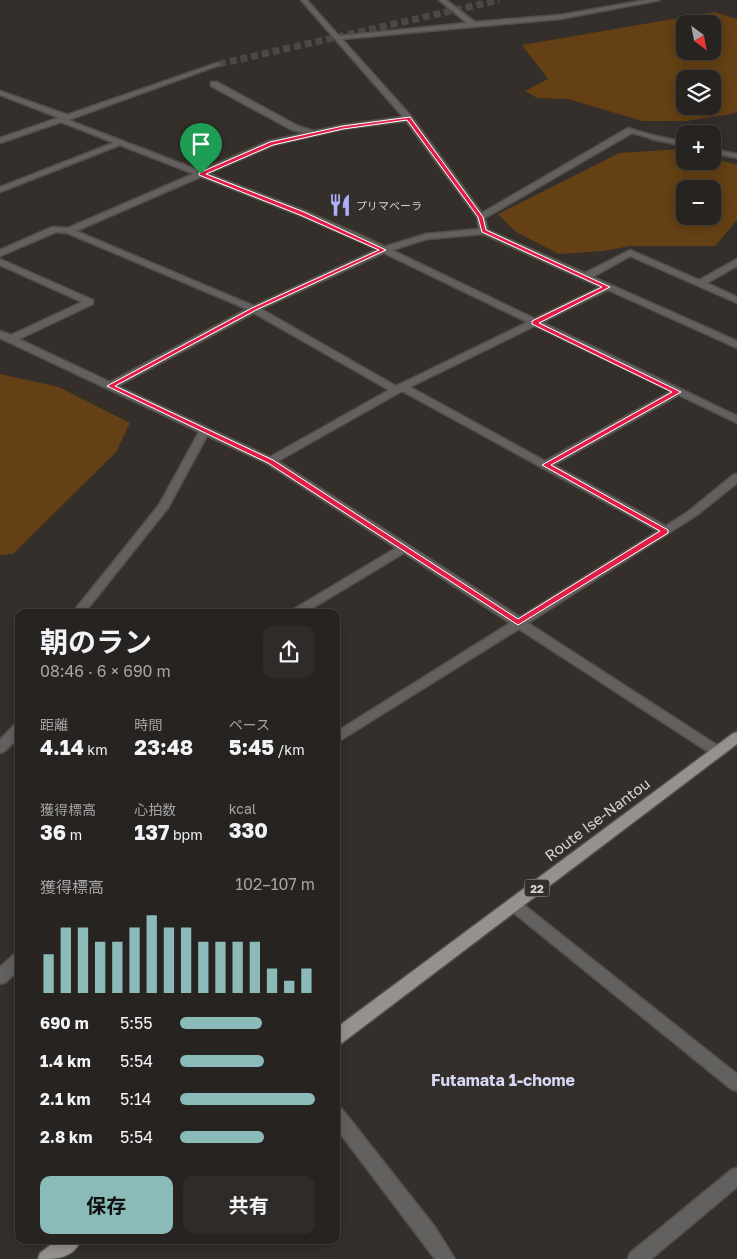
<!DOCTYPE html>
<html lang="ja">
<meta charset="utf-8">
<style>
:root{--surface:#272320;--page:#2f2b29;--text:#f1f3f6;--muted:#a4a4a5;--line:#43403e;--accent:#8bbbb9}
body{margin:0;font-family:"Golos Text","Noto Sans JP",sans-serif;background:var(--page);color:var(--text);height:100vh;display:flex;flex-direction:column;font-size:19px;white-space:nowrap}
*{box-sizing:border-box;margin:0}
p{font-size:16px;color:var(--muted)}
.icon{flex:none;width:28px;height:28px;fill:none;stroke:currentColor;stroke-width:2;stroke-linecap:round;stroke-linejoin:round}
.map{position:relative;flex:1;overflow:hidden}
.panel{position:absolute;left:15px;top:609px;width:325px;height:635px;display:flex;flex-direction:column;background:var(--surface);border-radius:10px;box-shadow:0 2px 12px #0003,0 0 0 1px var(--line)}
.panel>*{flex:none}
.needle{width:32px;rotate:148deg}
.buttons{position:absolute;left:676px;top:15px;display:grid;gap:10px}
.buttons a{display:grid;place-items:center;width:45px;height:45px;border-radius:10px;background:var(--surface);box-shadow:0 2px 12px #0003,0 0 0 1px var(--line);font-size:25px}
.pin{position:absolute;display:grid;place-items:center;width:42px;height:42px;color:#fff;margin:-51px -21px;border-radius:50% 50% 50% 0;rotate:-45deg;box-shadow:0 0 5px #0007}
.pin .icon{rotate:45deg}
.round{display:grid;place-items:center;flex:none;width:52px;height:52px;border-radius:10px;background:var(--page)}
.summary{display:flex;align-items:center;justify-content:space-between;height:85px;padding:0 25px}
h1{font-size:28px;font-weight:700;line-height:38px}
.stats{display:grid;grid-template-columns:repeat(3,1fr);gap:8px;height:85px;padding:5px 25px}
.stats div{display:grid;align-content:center}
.stats b{font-size:21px;font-weight:700}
.stats small{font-size:14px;font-weight:400}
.stats p{font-size:14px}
.chart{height:140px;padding:10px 25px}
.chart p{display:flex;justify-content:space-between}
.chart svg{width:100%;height:90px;margin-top:5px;stroke:var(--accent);stroke-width:6}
.cta{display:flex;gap:10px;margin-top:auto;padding:10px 25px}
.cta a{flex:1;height:58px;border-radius:10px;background:var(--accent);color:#111;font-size:20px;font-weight:700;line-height:58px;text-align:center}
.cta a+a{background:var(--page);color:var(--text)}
ul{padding:0 25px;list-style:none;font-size:16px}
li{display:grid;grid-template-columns:80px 60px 1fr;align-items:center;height:38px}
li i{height:12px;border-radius:6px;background:var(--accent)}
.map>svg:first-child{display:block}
</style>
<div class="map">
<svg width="737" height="1259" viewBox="0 0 737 1259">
<rect width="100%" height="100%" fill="#342f2a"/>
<g fill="#644014" fill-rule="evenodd">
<path d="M 714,12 L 737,19 L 737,113 L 687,121 L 642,121 L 568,99 L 537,98 L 525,91 L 548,79 L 522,45 ZM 685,24 L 712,24 L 712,51 L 685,51 ZM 685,79 L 712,79 L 712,106 L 685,106 Z"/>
<path d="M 682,149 L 685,150 L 685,161 L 712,161 L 713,158 L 737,165 L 737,220 L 715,246 L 630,246 L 603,251 L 559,254 L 516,232 L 498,214 L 619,153 ZM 685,189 L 712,189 L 712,216 L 685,216 Z"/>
<path d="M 0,374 L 59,387 L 130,423 L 116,452 L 13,554 L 0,555 Z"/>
</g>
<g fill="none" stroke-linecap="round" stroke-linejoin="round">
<path stroke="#4c4843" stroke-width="7" stroke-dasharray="7 4" stroke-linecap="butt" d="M 219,64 L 499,0"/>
<defs>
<g id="service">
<path d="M 651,135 L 685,142 L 685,146 L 651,139 Z"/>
<path d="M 712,149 L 737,154 L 737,158 L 712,153 Z"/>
</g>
<g id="minor">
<path d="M 301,0 L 307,0 L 339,36 L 467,23 L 439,0 L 446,0 L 475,22 L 560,15 L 646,0 L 660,0 L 560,19 L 342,39 L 411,116 L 482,213 L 628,128 L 658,137 L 654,139 L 632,133 L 485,218 L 488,230 L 585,273 L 630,250 L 699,280 L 737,259 L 737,266 L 707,283 L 737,297 L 737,303 L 630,256 L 593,277 L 737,341 L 737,348 L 608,290 L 410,387 L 545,461 L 673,390 L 681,390 L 681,394 L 554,465 L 666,526 L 689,511 L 733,475 L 737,474 L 737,483 L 697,515 L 528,623 L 723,749 L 725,752 L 723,755 L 713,755 L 519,629 L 336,743 L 336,732 L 510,623 L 404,553 L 306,612 L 292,612 L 294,609 L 396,548 L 266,463 L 207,436 L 168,508 L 85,612 L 73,612 L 159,505 L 199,432 L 0,338 L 0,331 L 11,335 L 82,302 L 0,265 L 0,259 L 93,300 L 93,304 L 19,339 L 110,382 L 247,309 L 67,233 L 56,232 L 0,256 L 0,250 L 52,227 L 68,228 L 269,141 L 306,133 L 292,130 L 211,86 L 211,82 L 217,82 L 298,126 L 314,131 L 343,125 L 403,117 ZM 406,121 L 477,217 L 479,229 L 426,234 L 380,248 L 254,306 L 76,231 L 274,145 L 343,129 ZM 483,234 L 600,287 L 396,386 L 261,309 L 386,252 L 427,239 ZM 254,313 L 389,390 L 270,457 L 118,386 ZM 402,391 L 658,531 L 520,617 L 278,461 Z"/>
<path d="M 0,91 L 68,115 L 69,117 L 62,119 L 0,95 Z"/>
<path d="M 118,141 L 125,143 L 0,192 L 0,187 Z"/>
<path d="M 19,723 L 19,737 L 5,751 L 0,753 L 0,740 L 14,725 Z"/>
<path d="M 514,899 L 519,901 L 737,1074 L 737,1091 L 731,1089 L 509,909 L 506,905 L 509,901 Z"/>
<path d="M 19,954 L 19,970 L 6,982 L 0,984 L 0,967 L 13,955 Z"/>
<path d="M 336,1106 L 342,1109 L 435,1227 L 455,1259 L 435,1259 L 336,1128 Z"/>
<path d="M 737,1168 L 737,1187 L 651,1259 L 628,1259 L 630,1253 L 731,1170 Z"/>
</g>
<path id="tertiary" d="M 217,63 L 222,64 L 68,120 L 305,211 L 367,238 L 737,416 L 737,423 L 361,242 L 299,215 L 61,122 L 0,143 L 0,138 Z"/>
<g id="primary">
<path d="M 737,732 L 737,744 L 342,1043 L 336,1045 L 336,1028 L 732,734 Z"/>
<path d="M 57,1240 L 81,1240 C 73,1259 56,1259 38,1259 L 40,1253 Z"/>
</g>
</defs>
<use href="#service" stroke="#514d48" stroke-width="3"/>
<use href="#minor" stroke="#514d48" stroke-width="3"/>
<use href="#tertiary" stroke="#514d48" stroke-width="3"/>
<use href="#primary" stroke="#514d48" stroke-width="3"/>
<use href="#service" fill="#63615f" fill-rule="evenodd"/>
<use href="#minor" fill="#63615f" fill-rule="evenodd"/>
<use href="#tertiary" fill="#63615f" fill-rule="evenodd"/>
<use href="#primary" fill="#96918c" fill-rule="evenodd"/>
</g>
<path fill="#e11d48" stroke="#fff" fill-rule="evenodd" d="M 410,117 L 483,217 L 486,230 L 610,287 L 539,323 L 681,392 L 551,465 L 668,530 L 668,533 L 518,625 L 268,463 L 107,386 L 252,308 L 379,250 L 300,215 L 199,175 L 199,173 L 270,142 L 343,126 ZM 407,120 L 478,217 L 482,232 L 602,287 L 532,321 L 532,324 L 672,392 L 542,465 L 660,531 L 518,619 L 273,460 L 115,386 L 256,310 L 386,250 L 304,212 L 206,174 L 273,145 L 343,129 Z"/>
<defs>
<symbol id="restaurant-bare" viewBox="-9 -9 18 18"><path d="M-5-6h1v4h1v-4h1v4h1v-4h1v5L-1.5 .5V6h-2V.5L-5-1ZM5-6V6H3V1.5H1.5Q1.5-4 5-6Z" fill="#afaefa" stroke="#342f2a" stroke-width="2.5" paint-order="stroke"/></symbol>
</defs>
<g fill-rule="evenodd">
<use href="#restaurant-bare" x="324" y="189" width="32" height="32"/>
</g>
<g text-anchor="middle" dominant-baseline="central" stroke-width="4" stroke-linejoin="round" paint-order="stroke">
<g font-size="11" fill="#d7d4d1" stroke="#342f2a" text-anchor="start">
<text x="356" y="205">プリマベーラ</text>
</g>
<rect fill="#342f2a" stroke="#a6a29f" stroke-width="1" x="524.5" y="879.5" width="25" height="17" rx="4"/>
<g font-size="11" font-weight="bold" fill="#d7d4d1">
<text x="537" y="888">22</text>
</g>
<g font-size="15" fill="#d7d4d1" stroke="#342f2a">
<text transform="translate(597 819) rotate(-37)">Route Ise-Nantou</text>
</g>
<g font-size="16" font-weight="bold" fill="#d7d8f5" stroke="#342f2a">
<text x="503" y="1080">Futamata 1-chome</text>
</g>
</g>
</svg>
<div class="buttons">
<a><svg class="needle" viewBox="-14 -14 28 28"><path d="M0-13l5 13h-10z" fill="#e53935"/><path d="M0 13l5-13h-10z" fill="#a4a4a5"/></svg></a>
<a><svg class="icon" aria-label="layers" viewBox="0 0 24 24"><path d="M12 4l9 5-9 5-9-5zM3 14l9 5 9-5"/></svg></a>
<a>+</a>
<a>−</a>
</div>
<div class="pin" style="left:201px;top:174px;background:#1e9e55"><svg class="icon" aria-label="arrive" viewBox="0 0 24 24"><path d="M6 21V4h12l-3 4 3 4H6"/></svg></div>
<section class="panel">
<div class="summary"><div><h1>朝のラン</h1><p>08:46 · 6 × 690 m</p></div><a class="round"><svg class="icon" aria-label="share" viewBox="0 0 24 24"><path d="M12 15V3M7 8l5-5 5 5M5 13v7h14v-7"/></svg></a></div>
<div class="stats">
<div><p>距離</p><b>4.14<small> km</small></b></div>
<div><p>時間</p><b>23:48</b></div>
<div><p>ペース</p><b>5:45<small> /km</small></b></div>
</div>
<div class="stats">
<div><p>獲得標高</p><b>36<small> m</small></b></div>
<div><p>心拍数</p><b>137<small> bpm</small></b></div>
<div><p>kcal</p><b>330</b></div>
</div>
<div class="chart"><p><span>獲得標高</span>102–107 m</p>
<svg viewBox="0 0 160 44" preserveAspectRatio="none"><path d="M5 44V25M15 44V12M25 44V12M35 44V19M45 44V19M55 44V12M65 44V6M75 44V12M85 44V12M95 44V19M105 44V19M115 44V19M125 44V19M135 44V32M145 44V38M155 44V32"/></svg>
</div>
<ul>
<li><b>690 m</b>5:55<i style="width:61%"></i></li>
<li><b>1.4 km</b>5:54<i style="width:62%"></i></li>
<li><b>2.1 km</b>5:14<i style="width:100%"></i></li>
<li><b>2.8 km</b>5:54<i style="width:62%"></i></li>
</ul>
<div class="cta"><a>保存</a><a>共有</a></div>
</section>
</div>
